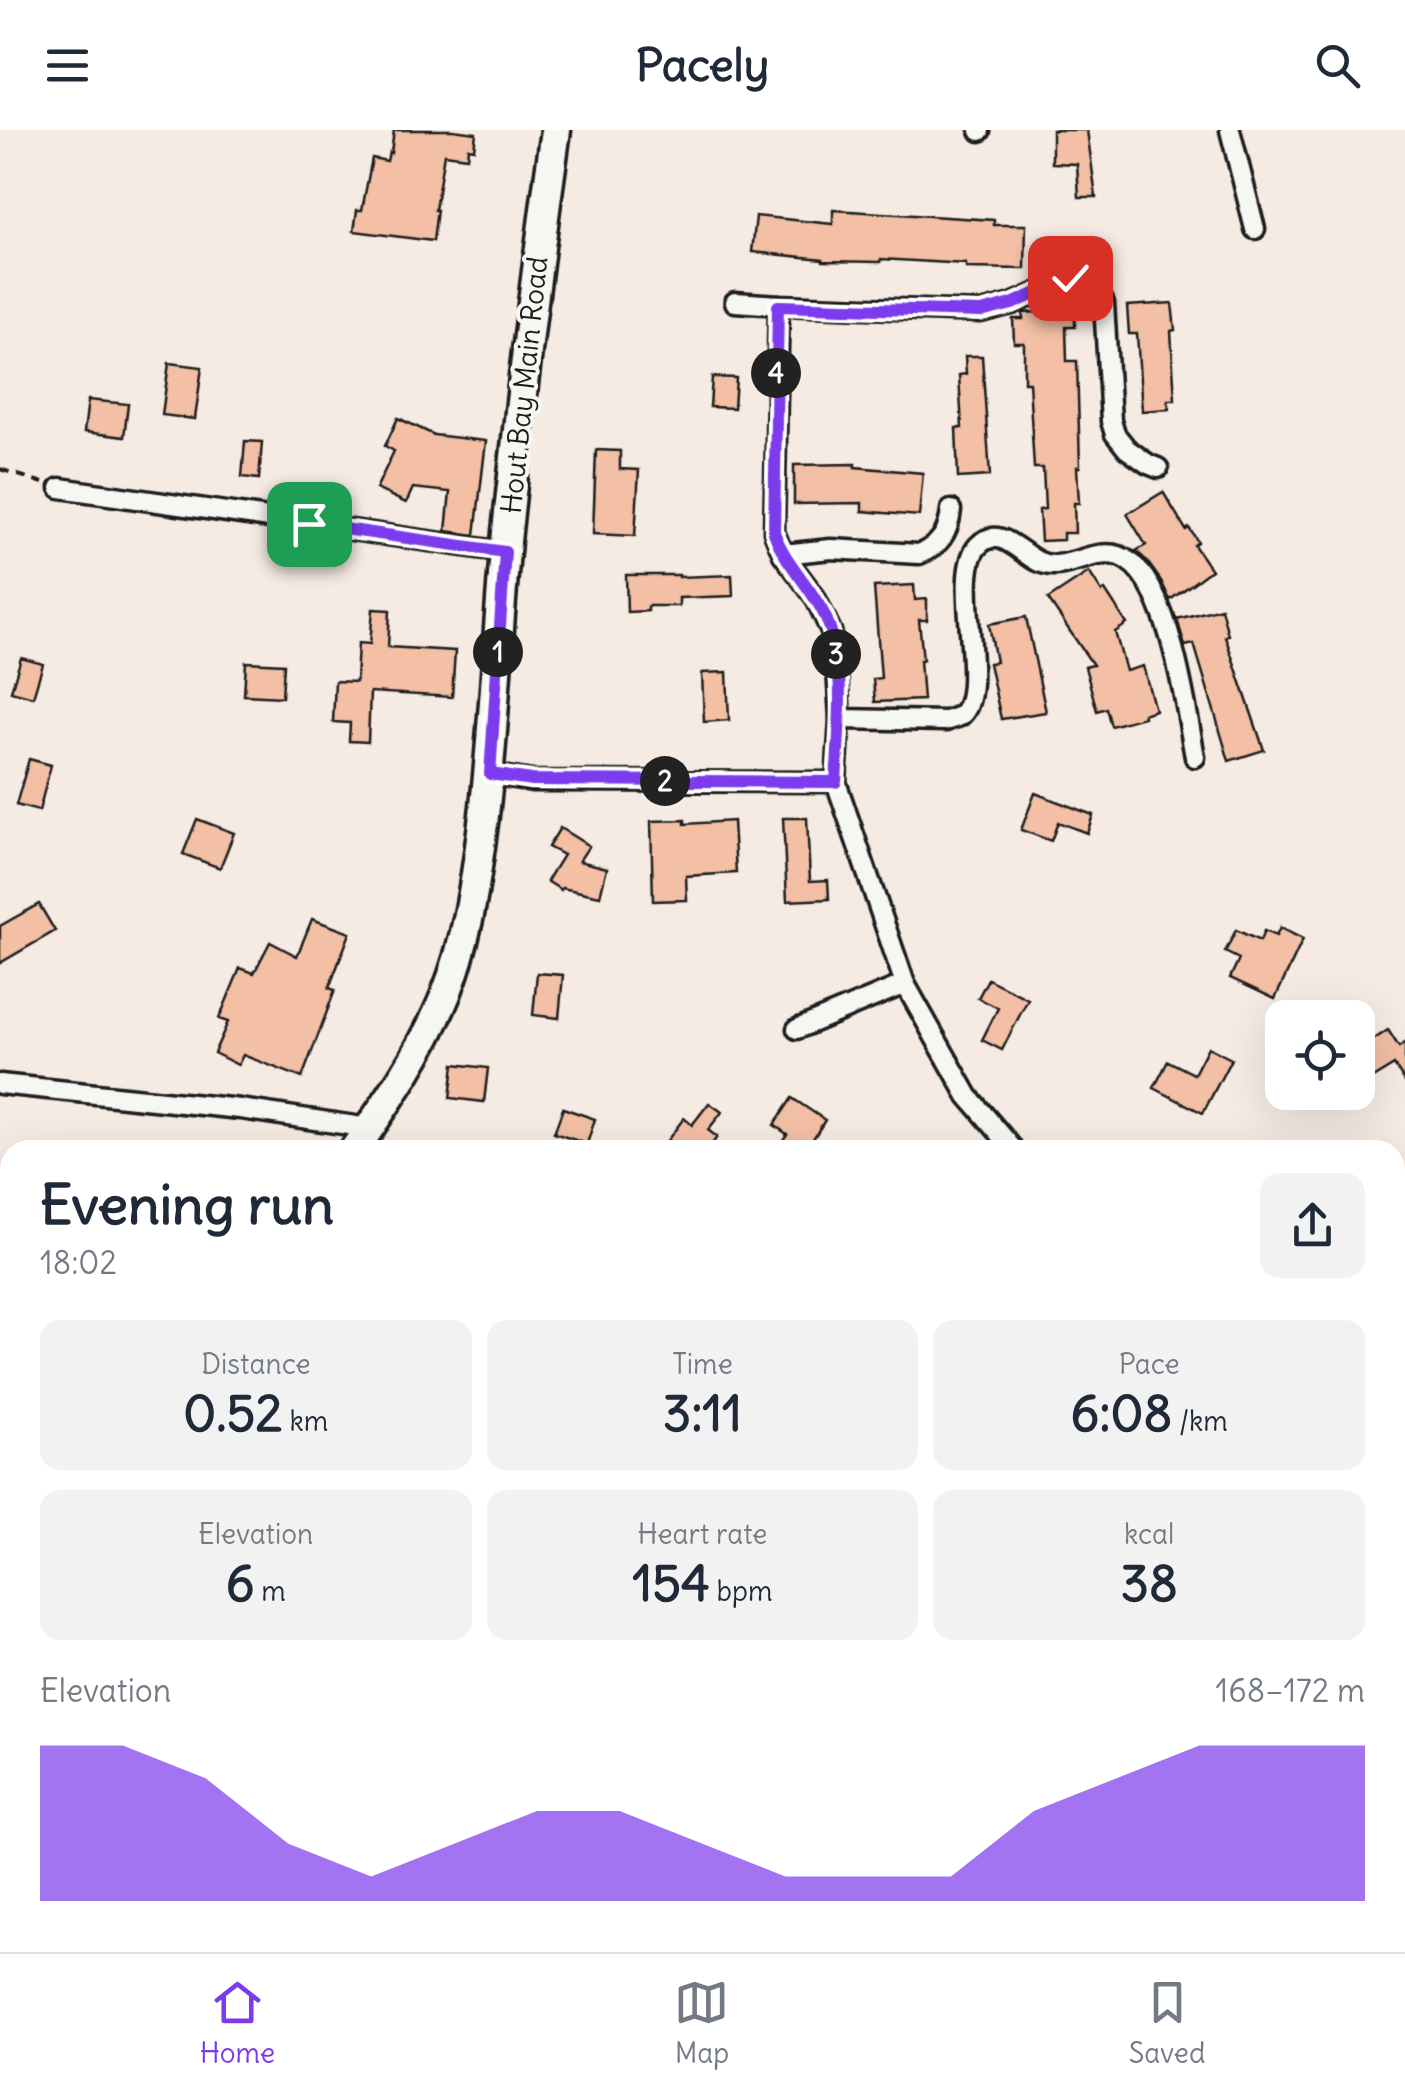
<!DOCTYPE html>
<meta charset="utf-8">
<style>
:root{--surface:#fff;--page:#f2f2f3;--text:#1f2937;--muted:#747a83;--line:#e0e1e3;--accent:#7c3aed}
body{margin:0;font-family:Delius,sans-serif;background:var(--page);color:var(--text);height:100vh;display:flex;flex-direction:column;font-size:38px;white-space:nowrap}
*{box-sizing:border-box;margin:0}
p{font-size:32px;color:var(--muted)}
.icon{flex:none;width:55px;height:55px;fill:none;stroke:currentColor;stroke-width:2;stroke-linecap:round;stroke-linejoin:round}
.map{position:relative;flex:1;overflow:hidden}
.panel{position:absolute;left:0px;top:1010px;width:1405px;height:812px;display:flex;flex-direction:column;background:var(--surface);border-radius:30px 30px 0 0;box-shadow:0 10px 40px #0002}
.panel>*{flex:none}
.tools{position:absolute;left:1265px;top:870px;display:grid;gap:20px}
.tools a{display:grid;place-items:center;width:110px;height:110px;border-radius:20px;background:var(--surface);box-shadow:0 10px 40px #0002;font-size:50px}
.pin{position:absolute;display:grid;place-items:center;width:85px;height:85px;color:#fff;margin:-42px;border-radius:20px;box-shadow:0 5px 15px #0006}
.km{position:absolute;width:50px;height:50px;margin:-25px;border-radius:50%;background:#222;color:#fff;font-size:28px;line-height:50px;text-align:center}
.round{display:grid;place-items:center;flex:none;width:105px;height:105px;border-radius:20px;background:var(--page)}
.head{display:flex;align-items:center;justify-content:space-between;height:170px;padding:0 40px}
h1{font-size:55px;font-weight:700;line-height:75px}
.metrics{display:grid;grid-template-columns:repeat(3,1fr);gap:15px;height:170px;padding:10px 40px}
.metrics div{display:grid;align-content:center;border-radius:20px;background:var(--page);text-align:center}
.metrics b{font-size:50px;font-weight:700}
.metrics small{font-size:28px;font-weight:400}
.metrics p{font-size:28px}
.chart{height:280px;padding:20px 40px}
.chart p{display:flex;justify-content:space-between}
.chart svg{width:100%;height:180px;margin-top:10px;fill:var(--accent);opacity:.7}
header{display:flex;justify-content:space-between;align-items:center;height:130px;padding:0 40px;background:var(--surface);font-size:45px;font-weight:700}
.tab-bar{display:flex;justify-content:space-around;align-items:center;height:140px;border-top:2px solid var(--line);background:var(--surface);font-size:28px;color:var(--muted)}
.tab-bar a{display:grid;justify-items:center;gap:5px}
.tab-bar .current{color:var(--accent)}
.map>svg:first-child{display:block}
</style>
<header><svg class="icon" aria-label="menu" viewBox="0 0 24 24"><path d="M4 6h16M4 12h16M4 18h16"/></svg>Pacely<svg class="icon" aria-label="search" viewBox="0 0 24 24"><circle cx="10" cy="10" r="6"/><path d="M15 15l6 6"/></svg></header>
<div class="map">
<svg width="1405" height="1822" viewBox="0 0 1405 1822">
<rect width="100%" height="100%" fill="#f5ebe3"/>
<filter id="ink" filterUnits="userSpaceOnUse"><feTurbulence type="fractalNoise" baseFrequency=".01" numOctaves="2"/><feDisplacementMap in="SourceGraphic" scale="20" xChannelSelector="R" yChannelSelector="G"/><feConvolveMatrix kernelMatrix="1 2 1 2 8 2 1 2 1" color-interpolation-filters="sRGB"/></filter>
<g filter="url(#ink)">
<g fill="#f3bfa5" stroke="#1c1c1c" stroke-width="2.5">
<path d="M 394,0 L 453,0 L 476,3 L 474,19 L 468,18 L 467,27 L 444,24 L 435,80 L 437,80 L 433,111 L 354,101 L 357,80 L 362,80 L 372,28 L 387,31 L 389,22 L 391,23 Z"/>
<path d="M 1052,0 L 1087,0 L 1096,67 L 1079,67 L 1077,34 L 1052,33 Z"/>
<path d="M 833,80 L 994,90 L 994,95 L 1026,95 L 1025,139 L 966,138 L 966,134 L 881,129 L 881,132 L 823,131 L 823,129 L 752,122 L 756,86 L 833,94 Z"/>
<path d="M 1172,173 L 1175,200 L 1171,201 L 1175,270 L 1168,270 L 1169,279 L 1142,281 L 1137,204 L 1129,204 L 1127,176 Z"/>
<path d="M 1075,174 L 1075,197 L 1066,197 L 1067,231 L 1077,231 L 1080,337 L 1077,337 L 1079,373 L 1074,373 L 1075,403 L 1063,403 L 1063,410 L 1041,411 L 1039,380 L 1045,379 L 1043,338 L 1034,338 L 1029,252 L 1024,252 L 1024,213 L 1014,213 L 1013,189 L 1023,189 L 1023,183 L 1037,182 L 1037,177 L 1042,175 Z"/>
<path d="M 965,226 L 982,226 L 990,346 L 958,348 L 956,298 L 962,298 L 959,245 L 966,244 Z"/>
<path d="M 169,233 L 202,237 L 195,289 L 162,285 Z"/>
<path d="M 712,247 L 736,248 L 734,278 L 710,277 Z"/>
<path d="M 88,270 L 128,274 L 124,307 L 84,302 Z"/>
<path d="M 398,288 L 434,305 L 486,311 L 475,405 L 446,401 L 450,362 L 413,358 L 406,373 L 376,359 L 394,321 L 385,316 Z"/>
<path d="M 245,311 L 262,312 L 259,349 L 242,347 Z"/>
<path d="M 596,320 L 620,321 L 620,339 L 639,340 L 635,406 L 593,404 Z"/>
<path d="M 855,334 L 855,337 L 923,343 L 919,386 L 862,381 L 862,373 L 794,374 L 794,335 Z"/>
<path d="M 1163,362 L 1186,400 L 1189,398 L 1198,412 L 1194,415 L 1211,440 L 1170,470 L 1161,451 L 1146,430 L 1136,421 L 1146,415 L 1127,384 Z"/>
<path d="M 1089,442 L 1102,462 L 1105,460 L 1127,494 L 1115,502 L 1126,541 L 1143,536 L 1155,580 L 1143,584 L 1144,587 L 1111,596 L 1106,578 L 1097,581 L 1085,537 L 1093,535 L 1048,469 Z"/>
<path d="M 626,445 L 679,445 L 679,447 L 732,445 L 733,466 L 679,468 L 679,476 L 648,476 L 648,481 L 627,482 Z"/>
<path d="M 914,455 L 915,470 L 927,469 L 927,490 L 919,490 L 923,530 L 920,530 L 923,570 L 875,572 L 873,549 L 881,548 L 874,457 Z"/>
<path d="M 1221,478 L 1228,505 L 1225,506 L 1264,620 L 1229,631 L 1194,514 L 1185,516 L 1177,489 Z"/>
<path d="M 373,479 L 390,480 L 388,517 L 455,521 L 452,567 L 370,562 L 368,612 L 349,611 L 350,593 L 333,592 L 335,551 L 356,552 L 358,513 L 370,514 Z"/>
<path d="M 1026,487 L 1046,582 L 1001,589 L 989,533 L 996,532 L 989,494 Z"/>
<path d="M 21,528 L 43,534 L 33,567 L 11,561 Z"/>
<path d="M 246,532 L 284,534 L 282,567 L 244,565 Z"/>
<path d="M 727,542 L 729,590 L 704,592 L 702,543 Z"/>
<path d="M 29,629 L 51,635 L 39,681 L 16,675 Z"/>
<path d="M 1035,663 L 1093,685 L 1087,703 L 1058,692 L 1051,711 L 1021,700 Z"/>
<path d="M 783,688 L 807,688 L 810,751 L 828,750 L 829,769 L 787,771 Z"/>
<path d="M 197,689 L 234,703 L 220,738 L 183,724 Z"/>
<path d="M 685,690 L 685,694 L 733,691 L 736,743 L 686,746 L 687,770 L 653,771 L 651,691 Z"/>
<path d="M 560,698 L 589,716 L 579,731 L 607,738 L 600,766 L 562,758 L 561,760 L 547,751 L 563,725 L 548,717 Z"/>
<path d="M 39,774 L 55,801 L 0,833 L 0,796 Z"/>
<path d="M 312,789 L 350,803 L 329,858 L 335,860 L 302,948 L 243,925 L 238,935 L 214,923 L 228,892 L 219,889 L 240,838 L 254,843 L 270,812 L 297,826 Z"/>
<path d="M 1280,798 L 1303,809 L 1275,869 L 1230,848 L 1239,829 L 1225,822 L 1236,800 L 1260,811 L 1264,801 L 1276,806 Z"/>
<path d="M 537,843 L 563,845 L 559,888 L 533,885 Z"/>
<path d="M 988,849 L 1028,869 L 1002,920 L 982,910 L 998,878 L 978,868 Z"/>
<path d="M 1388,900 L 1399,917 L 1405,913 L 1405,952 L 1394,935 L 1371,949 L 1358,928 L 1358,920 Z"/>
<path d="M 1208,917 L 1231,929 L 1203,983 L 1154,958 L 1168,931 L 1194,944 Z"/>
<path d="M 454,934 L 488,938 L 484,972 L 450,968 Z"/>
<path d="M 792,968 L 825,990 L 806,1020 L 792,1020 L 781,1013 L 787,1004 L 774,995 Z"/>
<path d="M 709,973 L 722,982 L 708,1000 L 717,1007 L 708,1020 L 660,1020 L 684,988 L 692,995 Z"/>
<path d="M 563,978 L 595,989 L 587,1014 L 554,1003 Z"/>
</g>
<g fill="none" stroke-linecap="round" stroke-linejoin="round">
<defs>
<g id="minor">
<path d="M 1230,0 L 1255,99"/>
<path d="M 980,1 L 980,0"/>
<path d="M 735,172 L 779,175 L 981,182 L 1012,174 L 1069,149 L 1080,149 L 1095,155 L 1104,173 L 1111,291 L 1115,304 L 1127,319 L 1148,334 L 1158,338"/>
<path d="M 779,175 L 774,402 L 783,424 L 815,467 L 831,501 L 836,523 L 840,589 L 836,652 L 905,854 L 968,966 L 1014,1020"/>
<path d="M 60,358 L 505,422"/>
<path d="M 783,424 L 831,419 L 919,424 C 940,416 949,402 951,380"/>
<path d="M 840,589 L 946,591 C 948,590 958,587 960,586 C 991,563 950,446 978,416 C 998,394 1019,422 1037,431 C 1063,445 1092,417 1119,426 C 1169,443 1186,580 1195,627"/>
<path d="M 490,644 L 532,651 L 836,652"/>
<path d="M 797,899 L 905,854"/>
<path d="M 0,954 L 240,979 L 369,998"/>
<path d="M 0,1755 L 10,1755"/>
<path d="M 173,1812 L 176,1822"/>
<path d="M 536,1812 L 548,1822"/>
<path d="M 877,1812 L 878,1822"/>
<path d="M 1107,1812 L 1153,1821"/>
<path d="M 607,1822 L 619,1812"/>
<path d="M 938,1822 L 945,1812"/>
</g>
<g id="primary">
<path d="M 354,1020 C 389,970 423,921 446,864 C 466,814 474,762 481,709 C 494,614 496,518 505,422 C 519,281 536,140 556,0"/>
<path d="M 0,1450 L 10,1437"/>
</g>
</defs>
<use href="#minor" stroke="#1c1c1c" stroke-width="25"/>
<use href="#primary" stroke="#1c1c1c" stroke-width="35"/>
<g stroke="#1c1c1c" stroke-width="4" stroke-dasharray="10 8" stroke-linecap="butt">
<path d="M 0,339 L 43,353"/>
<path d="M 1402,1822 L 1405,1817"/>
</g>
<use href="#minor" stroke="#f6f6f2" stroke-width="18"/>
<use href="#primary" stroke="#f6f6f2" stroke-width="28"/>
</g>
</g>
<g fill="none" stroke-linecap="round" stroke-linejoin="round" filter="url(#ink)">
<defs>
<path id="route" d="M 309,394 L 505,422 L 490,644 L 532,650 L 836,652 C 839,599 848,530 823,482 C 808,453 784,432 774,402 L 778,176 L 981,182 L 1012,174 L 1070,148"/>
</defs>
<use href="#route" stroke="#fff" stroke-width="20"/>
<use href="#route" stroke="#7c3aed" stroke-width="12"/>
</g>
<g text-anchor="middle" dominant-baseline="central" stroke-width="8" stroke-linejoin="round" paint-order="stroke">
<g font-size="28" fill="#1c1c1c" stroke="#f6f6f2">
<text transform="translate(524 255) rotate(-84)">Hout Bay Main Road</text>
</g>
</g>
</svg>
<div class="tools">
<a><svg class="icon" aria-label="locate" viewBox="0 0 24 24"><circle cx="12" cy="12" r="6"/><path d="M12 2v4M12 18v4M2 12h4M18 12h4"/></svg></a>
</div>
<div class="pin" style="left:309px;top:394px;background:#1e9e55"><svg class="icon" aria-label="arrive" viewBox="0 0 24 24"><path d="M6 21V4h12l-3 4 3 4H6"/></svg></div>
<div class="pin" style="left:1070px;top:148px;background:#d93025"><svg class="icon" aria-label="check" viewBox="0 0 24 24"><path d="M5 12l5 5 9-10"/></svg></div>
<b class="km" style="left:498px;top:522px">1</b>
<b class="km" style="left:665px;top:651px">2</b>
<b class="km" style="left:836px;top:524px">3</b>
<b class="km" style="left:776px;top:243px">4</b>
<section class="panel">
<div class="head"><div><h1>Evening run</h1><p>18:02</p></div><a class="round"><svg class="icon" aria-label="share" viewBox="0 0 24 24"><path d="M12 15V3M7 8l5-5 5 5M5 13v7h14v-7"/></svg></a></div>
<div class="metrics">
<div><p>Distance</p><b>0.52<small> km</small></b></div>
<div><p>Time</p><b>3:11</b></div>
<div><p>Pace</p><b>6:08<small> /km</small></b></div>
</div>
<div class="metrics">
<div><p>Elevation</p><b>6<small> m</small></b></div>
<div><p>Heart rate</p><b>154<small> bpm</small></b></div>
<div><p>kcal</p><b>38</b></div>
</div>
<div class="chart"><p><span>Elevation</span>168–172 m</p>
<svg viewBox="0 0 160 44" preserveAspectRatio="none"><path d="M0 44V6L10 6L20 14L30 30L40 38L50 30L60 22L70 22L80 30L90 38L100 38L110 38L120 22L130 14L140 6L150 6L160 6V44z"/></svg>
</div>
</section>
</div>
<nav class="tab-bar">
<a class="current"><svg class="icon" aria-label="home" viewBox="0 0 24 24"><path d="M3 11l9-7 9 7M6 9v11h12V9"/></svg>Home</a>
<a><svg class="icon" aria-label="map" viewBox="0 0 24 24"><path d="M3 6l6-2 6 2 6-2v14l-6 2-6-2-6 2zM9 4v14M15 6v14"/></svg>Map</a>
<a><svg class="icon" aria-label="saved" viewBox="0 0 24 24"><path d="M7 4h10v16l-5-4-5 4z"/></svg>Saved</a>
</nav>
